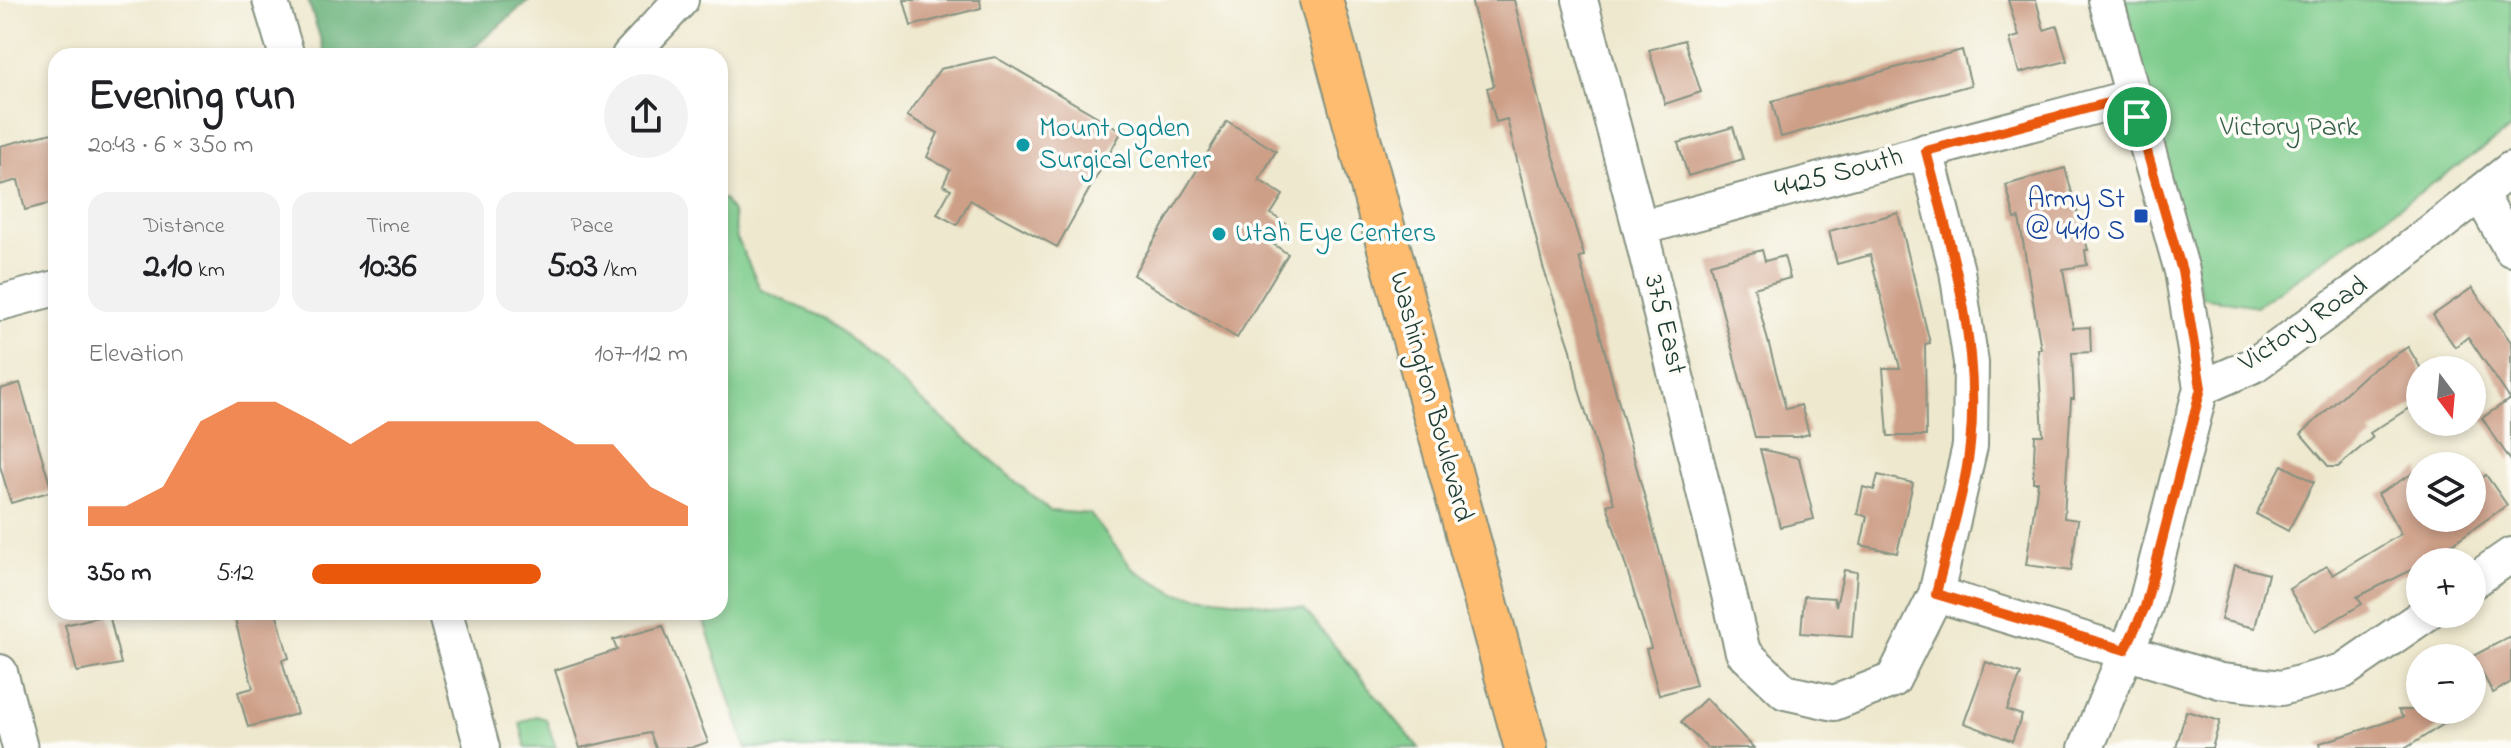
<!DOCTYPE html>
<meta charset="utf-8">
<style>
:root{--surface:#fff;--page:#f2f2f2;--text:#202124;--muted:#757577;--accent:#ea580c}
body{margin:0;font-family:"Indie Flower",sans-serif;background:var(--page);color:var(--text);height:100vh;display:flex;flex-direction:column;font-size:30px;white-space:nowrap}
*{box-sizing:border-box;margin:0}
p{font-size:26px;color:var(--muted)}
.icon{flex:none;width:44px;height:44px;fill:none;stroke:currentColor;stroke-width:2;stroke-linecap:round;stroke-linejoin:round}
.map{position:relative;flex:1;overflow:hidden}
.drawer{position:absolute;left:48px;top:48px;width:680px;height:572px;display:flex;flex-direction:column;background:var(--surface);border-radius:24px;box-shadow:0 4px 12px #0003}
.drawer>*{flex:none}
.needle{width:52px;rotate:164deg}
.fabs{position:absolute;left:2406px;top:356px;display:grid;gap:16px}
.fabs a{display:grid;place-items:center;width:80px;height:80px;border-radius:50%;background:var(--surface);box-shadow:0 4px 12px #0003;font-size:40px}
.pin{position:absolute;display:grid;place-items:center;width:68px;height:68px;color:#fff;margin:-34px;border:4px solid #fff;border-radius:50%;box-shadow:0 2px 8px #0007}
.round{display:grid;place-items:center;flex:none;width:84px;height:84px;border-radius:42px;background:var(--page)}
.headline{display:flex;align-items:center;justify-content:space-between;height:136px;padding:0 40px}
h1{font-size:44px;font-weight:700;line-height:60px}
.stats{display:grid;grid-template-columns:repeat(3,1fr);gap:12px;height:136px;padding:8px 40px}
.stats div{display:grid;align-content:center;border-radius:20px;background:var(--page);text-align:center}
.stats b{font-size:34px;font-weight:700}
.stats small{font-size:22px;font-weight:400}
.stats p{font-size:22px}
.chart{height:224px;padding:16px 40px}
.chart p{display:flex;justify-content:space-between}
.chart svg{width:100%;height:144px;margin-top:8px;fill:var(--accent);opacity:.7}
ul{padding:0 40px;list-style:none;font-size:26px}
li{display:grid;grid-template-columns:128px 96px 1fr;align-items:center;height:60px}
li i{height:20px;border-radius:10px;background:var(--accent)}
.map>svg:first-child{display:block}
</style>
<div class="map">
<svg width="2511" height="748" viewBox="0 0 2511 748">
<rect width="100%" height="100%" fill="#fdfcf7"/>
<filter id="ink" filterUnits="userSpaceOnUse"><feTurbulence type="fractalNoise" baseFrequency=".0125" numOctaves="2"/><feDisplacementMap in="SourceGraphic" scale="16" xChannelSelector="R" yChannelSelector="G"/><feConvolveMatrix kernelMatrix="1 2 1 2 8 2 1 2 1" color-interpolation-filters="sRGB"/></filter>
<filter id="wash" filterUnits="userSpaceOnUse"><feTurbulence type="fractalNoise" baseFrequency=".006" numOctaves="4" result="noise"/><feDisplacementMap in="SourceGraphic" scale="32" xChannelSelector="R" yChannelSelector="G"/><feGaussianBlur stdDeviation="1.8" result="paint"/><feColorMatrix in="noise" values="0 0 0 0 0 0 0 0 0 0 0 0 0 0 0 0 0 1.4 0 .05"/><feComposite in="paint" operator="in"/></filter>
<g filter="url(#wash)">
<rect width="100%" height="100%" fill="#eee8ce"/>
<g fill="#7ecc8c" stroke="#4e8460" stroke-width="2">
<path d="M 2120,0 L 2511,0 L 2511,129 L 2257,306 L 2202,297 Z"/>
<path d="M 724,199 L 733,214 L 737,239 L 761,290 L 827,319 L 1050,511 L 1090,514 L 1134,570 L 1176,593 L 1304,609 L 1419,748 L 746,748 L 701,612 L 720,612 L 720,200 Z"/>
<path d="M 536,716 L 546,719 L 556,748 L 526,748 L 520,723 Z"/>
</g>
<path fill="#66b078" stroke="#427656" stroke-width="2" d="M 308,0 L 529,0 L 464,56 L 326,56 Z"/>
<g id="blocks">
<g fill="#cd9f87">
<path d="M 904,0 L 980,0 L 981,8 L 911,26 Z"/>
<path d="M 1471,0 L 1514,0 L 1548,137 L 1584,256 L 1579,257 L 1696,685 L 1659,695 L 1646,649 L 1651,648 L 1607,505 L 1614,503 L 1579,390 L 1571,350 L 1543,267 L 1507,119 L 1496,122 L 1487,88 L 1494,86 Z"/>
<path d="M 2008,0 L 2036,0 L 2044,30 L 2057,26 L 2067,61 L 2019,73 L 2010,39 L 2019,36 Z"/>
<path d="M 1684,40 L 1701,92 L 1665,104 L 1649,50 Z"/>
<path d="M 1962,50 L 1971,85 L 1781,137 L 1772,101 Z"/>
<path d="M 995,57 L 1122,131 L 1057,247 L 970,200 L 957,225 L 937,214 L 951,189 L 943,185 L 950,170 L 927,157 L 938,133 L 907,116 L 940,69 Z"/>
<path d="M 1227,121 L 1276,151 L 1259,180 L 1283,195 L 1271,214 L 1285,223 L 1273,244 L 1288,254 L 1237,338 L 1133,275 Z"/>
<path d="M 1733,127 L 1743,159 L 1688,176 L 1678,143 Z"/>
<path d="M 56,132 L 56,202 L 25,210 L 18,180 L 0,185 L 0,146 Z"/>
<path d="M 2065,168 L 2088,250 L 2085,250 L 2087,265 L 2063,269 L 2073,328 L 2090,327 L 2091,352 L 2072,353 L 2074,399 L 2071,399 L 2064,518 L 2078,520 L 2071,571 L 2026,565 L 2038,482 L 2033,482 L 2035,435 L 2043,435 L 2038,349 L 2041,349 L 2019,218 L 2015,219 L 2006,185 Z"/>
<path d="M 1898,213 L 1930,343 L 1925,344 L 1926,436 L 1888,436 L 1883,368 L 1900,368 L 1870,255 L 1837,264 L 1829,231 Z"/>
<path d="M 1762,250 L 1765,261 L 1784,256 L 1790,278 L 1754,288 L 1786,409 L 1801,405 L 1809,434 L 1798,437 L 1755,437 L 1710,264 Z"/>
<path d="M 2472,288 L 2511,342 L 2511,461 L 2482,418 L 2510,399 L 2468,337 L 2455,347 L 2433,315 Z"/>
<path d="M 2408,347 L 2420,367 L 2420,401 L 2370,433 L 2373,437 L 2338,467 L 2329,467 L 2301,434 L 2367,373 Z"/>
<path d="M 20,383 L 52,491 L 11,503 L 0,466 L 0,389 Z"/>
<path d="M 1760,449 L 1799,458 L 1814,519 L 1780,527 Z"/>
<path d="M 2282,465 L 2314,482 L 2288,531 L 2256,514 Z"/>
<path d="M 2420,469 L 2420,518 L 2472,518 L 2472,485 L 2486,475 L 2507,505 L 2442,551 L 2420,562 L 2420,566 L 2357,597 L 2362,604 L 2315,632 L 2289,589 L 2327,566 L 2333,575 L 2401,534 L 2378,494 Z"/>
<path d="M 1878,475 L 1913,483 L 1897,553 L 1861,545 L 1867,516 L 1857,514 L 1863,487 L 1874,490 Z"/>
<path d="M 2234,565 L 2268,574 L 2255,628 L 2221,620 Z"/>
<path d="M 1844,570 L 1857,572 L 1852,637 L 1801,633 L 1804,596 L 1834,598 L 1836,606 Z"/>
<path d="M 233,612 L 276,612 L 289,658 L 282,660 L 297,714 L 248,727 L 238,692 L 253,688 Z"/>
<path d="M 109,614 L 121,664 L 77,672 L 65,625 Z"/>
<path d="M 663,626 L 708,742 L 691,748 L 656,748 L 650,733 L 580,748 L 555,670 L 617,650 L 613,640 Z"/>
<path d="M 2511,636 L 2511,682 L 2493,693 L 2473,656 Z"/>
<path d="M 1986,662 L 2021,674 L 2007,710 L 2022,715 L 2012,741 L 1964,723 Z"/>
<path d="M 1706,698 L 1754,748 L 1707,748 L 1681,722 Z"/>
<path d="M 2398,710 L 2466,710 L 2406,748 L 2321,748 L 2320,743 L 2403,717 Z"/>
<path d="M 2186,711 L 2220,721 L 2212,748 L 2176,748 Z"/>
</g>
</g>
</g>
<g filter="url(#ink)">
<use href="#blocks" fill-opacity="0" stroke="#869281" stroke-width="2"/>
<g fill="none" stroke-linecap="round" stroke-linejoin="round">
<defs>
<g id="minor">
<path d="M 270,0 L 287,56"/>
<path d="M 1580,0 L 1640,228 L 1743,652 L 1785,692 L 1834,703 L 1893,680 L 1936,594 L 1970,446 L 1971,363 L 1957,271 L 1926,151"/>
<path d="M 629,56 L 681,0"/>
<path d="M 2480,194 L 2511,249"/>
<path d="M 1640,228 L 2131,97"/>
<path d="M 0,303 L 56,288"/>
<path d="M 2201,388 L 2254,365 L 2357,290 L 2511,169"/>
<path d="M 2472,582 L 2511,555"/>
<path d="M 1936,594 L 2220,681 L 2281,688 L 2343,671 L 2426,614"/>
<path d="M 445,612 L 482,748"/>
<path d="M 0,672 L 20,748"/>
<path d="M 2086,748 L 2145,607 L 2201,388 L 2182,271 L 2106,0"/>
</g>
<path id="major" d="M 1321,0 L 1526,748"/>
</defs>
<use href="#minor" stroke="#869281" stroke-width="38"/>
<use href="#major" stroke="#869281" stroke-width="46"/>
<use href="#minor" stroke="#fff" stroke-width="34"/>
<use href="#major" stroke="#fdbc70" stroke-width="42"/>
</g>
</g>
<g fill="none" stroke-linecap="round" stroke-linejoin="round" filter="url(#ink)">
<defs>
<path id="route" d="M 2131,97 L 2182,271 L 2201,388 L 2145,607 L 2125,650 L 1936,594 C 1947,545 1965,494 1970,445 C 1981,345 1951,246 1926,151 Z"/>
</defs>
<use href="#route" stroke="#fff" stroke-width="16"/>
<use href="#route" stroke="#ea580c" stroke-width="10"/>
</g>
<g fill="#0f9aa8" stroke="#fdfcf7" stroke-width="3">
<circle cx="1023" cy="145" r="8"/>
<circle cx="1219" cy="234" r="8"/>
</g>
<rect fill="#1a4fb4" stroke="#fdfcf7" stroke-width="3" x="2133" y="208" width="16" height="16" rx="4"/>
<g text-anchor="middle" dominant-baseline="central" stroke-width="7" stroke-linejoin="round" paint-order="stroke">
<g font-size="28" fill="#37614a" stroke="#fdfcf7">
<text x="2289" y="128">Victory Park</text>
</g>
<g font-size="28" fill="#0d838f" stroke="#fdfcf7" text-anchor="start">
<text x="1039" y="129">Mount Ogden<tspan x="1039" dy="32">Surgical Center</tspan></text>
<text x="1235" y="234">Utah Eye Centers</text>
</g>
<g font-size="28" fill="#1f3d34" stroke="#fdfcf7">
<text transform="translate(1839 174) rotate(-15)">4425 South</text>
<text transform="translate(1664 325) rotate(76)">375 East</text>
<text transform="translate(2304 325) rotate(-34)">Victory Road</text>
<text transform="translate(1430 397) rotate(75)">Washington Boulevard</text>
</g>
<g font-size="28" fill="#164399" stroke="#fdfcf7" text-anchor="end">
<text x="2125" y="200">Army St<tspan x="2125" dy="32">@ 4410 S</tspan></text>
</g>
</g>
</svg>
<div class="fabs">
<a><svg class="needle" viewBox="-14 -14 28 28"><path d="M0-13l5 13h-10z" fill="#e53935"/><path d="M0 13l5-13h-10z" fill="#757577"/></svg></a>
<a><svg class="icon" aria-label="layers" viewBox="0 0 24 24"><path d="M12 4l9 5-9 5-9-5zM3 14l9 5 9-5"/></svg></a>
<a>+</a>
<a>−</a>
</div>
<div class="pin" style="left:2137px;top:117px;background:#1e9e55"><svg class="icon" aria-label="arrive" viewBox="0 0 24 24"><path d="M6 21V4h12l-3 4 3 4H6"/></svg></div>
<section class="drawer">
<div class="headline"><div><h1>Evening run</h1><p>20:43 · 6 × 350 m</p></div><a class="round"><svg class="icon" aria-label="share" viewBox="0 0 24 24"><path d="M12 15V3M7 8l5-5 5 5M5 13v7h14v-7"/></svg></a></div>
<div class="stats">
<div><p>Distance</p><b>2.10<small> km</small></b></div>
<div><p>Time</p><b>10:36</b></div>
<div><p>Pace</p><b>5:03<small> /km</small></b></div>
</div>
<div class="chart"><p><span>Elevation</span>107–112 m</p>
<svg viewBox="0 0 160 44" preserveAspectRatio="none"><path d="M0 44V38L10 38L20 32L30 12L40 6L50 6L60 12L70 19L80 12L90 12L100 12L110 12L120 12L130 19L140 19L150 32L160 38V44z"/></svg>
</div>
<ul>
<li><b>350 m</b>5:12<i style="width:61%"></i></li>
</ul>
</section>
</div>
